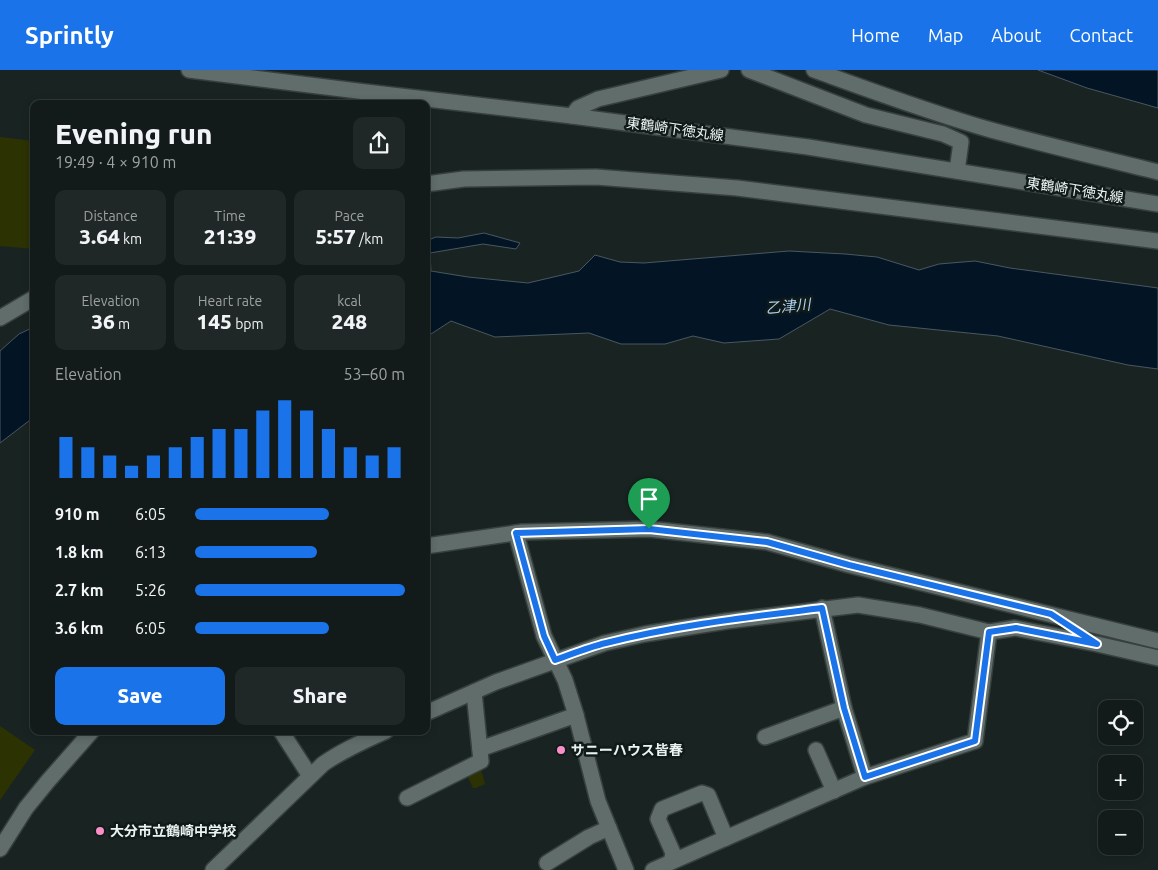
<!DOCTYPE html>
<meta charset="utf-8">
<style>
:root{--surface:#131b1a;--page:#202827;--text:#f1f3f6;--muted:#9da1a2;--line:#323939;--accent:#1a73e8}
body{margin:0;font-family:Ubuntu,"Noto Sans JP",sans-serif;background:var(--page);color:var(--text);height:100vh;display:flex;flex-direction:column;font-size:19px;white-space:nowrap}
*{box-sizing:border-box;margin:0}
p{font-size:16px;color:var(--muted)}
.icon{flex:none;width:28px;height:28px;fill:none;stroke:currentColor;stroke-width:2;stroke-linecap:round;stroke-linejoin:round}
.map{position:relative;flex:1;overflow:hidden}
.panel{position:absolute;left:30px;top:30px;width:400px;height:635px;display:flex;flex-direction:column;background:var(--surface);border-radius:10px;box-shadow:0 2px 8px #0003,0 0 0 1px var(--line)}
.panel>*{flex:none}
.controls{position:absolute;left:1098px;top:630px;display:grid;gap:10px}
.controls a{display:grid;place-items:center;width:45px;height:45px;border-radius:10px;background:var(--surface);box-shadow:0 2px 8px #0003,0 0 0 1px var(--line);font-size:25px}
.pin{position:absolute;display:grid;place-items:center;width:42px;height:42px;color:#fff;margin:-51px -21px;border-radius:50% 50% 50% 0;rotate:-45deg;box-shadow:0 0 5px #0007}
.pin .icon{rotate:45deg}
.round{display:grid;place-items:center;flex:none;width:52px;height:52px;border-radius:10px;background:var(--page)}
.summary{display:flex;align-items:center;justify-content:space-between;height:85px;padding:0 25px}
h1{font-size:28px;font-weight:800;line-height:38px}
.figures{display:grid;grid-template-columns:repeat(3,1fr);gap:8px;height:85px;padding:5px 25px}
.figures div{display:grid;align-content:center;border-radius:10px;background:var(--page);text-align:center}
.figures b{font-size:21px;font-weight:800}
.figures small{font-size:14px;font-weight:400}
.figures p{font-size:14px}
.chart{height:140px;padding:10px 25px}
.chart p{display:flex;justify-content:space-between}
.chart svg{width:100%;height:90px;margin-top:5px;stroke:var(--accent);stroke-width:6}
.primary-button{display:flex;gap:10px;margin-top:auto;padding:10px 25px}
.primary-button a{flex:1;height:58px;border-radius:10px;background:var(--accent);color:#fff;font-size:20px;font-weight:800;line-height:58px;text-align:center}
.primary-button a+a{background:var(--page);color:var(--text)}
ul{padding:0 25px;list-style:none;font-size:16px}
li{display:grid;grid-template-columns:80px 60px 1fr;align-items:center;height:38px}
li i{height:12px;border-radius:6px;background:var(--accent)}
header{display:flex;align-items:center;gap:30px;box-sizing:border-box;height:70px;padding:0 25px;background:var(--accent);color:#fff}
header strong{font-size:24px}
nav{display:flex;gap:28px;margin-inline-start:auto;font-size:18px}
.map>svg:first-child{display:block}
</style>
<header>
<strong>Sprintly</strong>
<nav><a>Home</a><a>Map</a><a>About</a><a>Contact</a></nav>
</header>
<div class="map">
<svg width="1158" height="800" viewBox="0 0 1158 800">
<rect width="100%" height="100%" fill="#192422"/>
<g fill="#2c3201">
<path d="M 0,67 L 34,71 L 34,179 L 0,176 Z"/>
<path d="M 0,656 L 35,680 L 0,730 Z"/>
<path d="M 480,696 L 485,714 L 476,718 L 473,718 L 466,703 Z"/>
</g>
<g fill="#031425" stroke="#495762">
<path d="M 1038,0 L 1158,0 L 1158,38 L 1087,18 Z"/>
<path d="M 484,163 L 520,173 L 516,179 L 483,174 L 430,183 L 431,201 L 468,207 L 528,213 L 579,201 L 595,185 L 620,192 L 644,193 L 789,181 L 845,184 L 877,187 L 919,200 L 939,194 L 975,191 L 1010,198 L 1158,218 L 1158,299 L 1128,295 L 998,266 L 889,255 L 830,239 L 779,269 L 724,273 L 693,266 L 665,274 L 621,274 L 589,263 L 495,267 L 451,251 L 431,264 L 426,263 L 426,171 L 436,167 L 458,168 Z"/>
<path d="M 34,257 L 34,347 L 0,373 L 0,281 L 19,264 Z"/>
</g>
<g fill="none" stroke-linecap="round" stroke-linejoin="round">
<defs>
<g id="minor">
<path d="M 189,0 L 366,22 L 572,46 L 808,77 L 1158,134"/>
<path d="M 749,0 L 866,45 L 943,64 L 961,72 L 957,101"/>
<path d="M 814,0 C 872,21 931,43 991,60 C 1046,75 1102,88 1158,102"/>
<path d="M 572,46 L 578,38 L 598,29 L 721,0"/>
<path d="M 426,114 L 464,109 L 596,107 L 737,118 L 1158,171"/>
<path d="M 0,248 L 34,228"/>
<path d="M 516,463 L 544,566 L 565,610 L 576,645 L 598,731 L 626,800"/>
<path d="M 426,476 L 522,462 L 649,459 L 767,472 L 849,495 L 1158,571"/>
<path d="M 822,538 L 844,638 L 865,707"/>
<path d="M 426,643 L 496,612 L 605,573 L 645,564 L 727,551 L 858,535 L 920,545 L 989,562 L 1015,558 L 1097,574 L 1158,588"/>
<path d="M 281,661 L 310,706"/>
<path d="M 765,667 L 844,638"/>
<path d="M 480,679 L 576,645"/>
<path d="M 816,680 L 834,721"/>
<path d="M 407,728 L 481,691 L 474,622"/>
<path d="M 0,779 L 26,738 L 48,711 L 92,661"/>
<path d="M 671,792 L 673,783 L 658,749 L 662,739 L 702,723 L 708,725 L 726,768"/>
<path d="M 547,793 L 589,767 L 609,758"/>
<path d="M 213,800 L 323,694 C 343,680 364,671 386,661"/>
<path d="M 653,800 L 865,707 L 975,671 L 989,562"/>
</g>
</defs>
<use href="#minor" stroke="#37403e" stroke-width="18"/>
<use href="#minor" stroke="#606d6a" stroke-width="15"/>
</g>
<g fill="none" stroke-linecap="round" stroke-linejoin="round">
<defs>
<path id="route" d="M 649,459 L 767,472 L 849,495 L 1051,544 L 1097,574 L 1016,558 L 989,562 L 975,671 L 865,707 L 844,638 L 822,538 C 750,547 677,555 606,573 C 589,577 572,584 555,590 L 544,566 L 516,463 Z"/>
</defs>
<use href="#route" stroke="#fff" stroke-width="10"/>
<use href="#route" stroke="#1a73e8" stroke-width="6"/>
</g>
<g fill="#f98fc8" stroke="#101b19" stroke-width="2">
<circle cx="561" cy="680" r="5"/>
<circle cx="100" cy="761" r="5"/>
</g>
<g text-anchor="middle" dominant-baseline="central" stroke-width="5" stroke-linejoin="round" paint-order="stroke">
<g font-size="14" fill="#ebf3f1" stroke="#101b19">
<text transform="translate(675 59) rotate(8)">東鶴崎下徳丸線</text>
<text transform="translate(1075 120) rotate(9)">東鶴崎下徳丸線</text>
</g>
<g font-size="14" font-weight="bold" fill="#ebf3f1" stroke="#101b19" text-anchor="start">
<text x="571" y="680">サニーハウス皆春</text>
<text x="110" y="761">大分市立鶴崎中学校</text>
</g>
<g font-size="15" font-style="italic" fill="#b2d2f2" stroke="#101b19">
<text transform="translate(788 236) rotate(-5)">乙津川</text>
</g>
</g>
</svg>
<div class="controls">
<a><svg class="icon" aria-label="locate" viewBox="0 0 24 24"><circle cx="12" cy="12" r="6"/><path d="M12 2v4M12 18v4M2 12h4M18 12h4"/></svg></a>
<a>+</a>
<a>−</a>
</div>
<div class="pin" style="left:649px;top:459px;background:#1e9e55"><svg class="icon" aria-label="arrive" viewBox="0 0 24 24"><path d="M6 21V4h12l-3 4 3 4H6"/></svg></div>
<section class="panel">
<div class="summary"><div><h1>Evening run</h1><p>19:49 · 4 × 910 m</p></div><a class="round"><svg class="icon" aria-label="share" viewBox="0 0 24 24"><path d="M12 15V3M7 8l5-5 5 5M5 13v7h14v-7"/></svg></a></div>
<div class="figures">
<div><p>Distance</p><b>3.64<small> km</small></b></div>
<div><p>Time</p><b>21:39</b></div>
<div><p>Pace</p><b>5:57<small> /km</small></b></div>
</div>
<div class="figures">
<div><p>Elevation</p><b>36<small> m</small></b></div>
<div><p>Heart rate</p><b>145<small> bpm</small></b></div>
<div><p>kcal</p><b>248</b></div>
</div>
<div class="chart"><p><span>Elevation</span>53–60 m</p>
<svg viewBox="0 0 160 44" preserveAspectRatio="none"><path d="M5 44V24M15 44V29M25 44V33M35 44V38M45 44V33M55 44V29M65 44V24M75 44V20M85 44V20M95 44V11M105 44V6M115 44V11M125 44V20M135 44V29M145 44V33M155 44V29"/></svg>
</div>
<ul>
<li><b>910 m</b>6:05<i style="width:64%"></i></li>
<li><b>1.8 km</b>6:13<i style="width:58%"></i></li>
<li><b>2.7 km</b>5:26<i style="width:100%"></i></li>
<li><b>3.6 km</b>6:05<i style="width:64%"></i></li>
</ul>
<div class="primary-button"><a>Save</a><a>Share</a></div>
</section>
</div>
